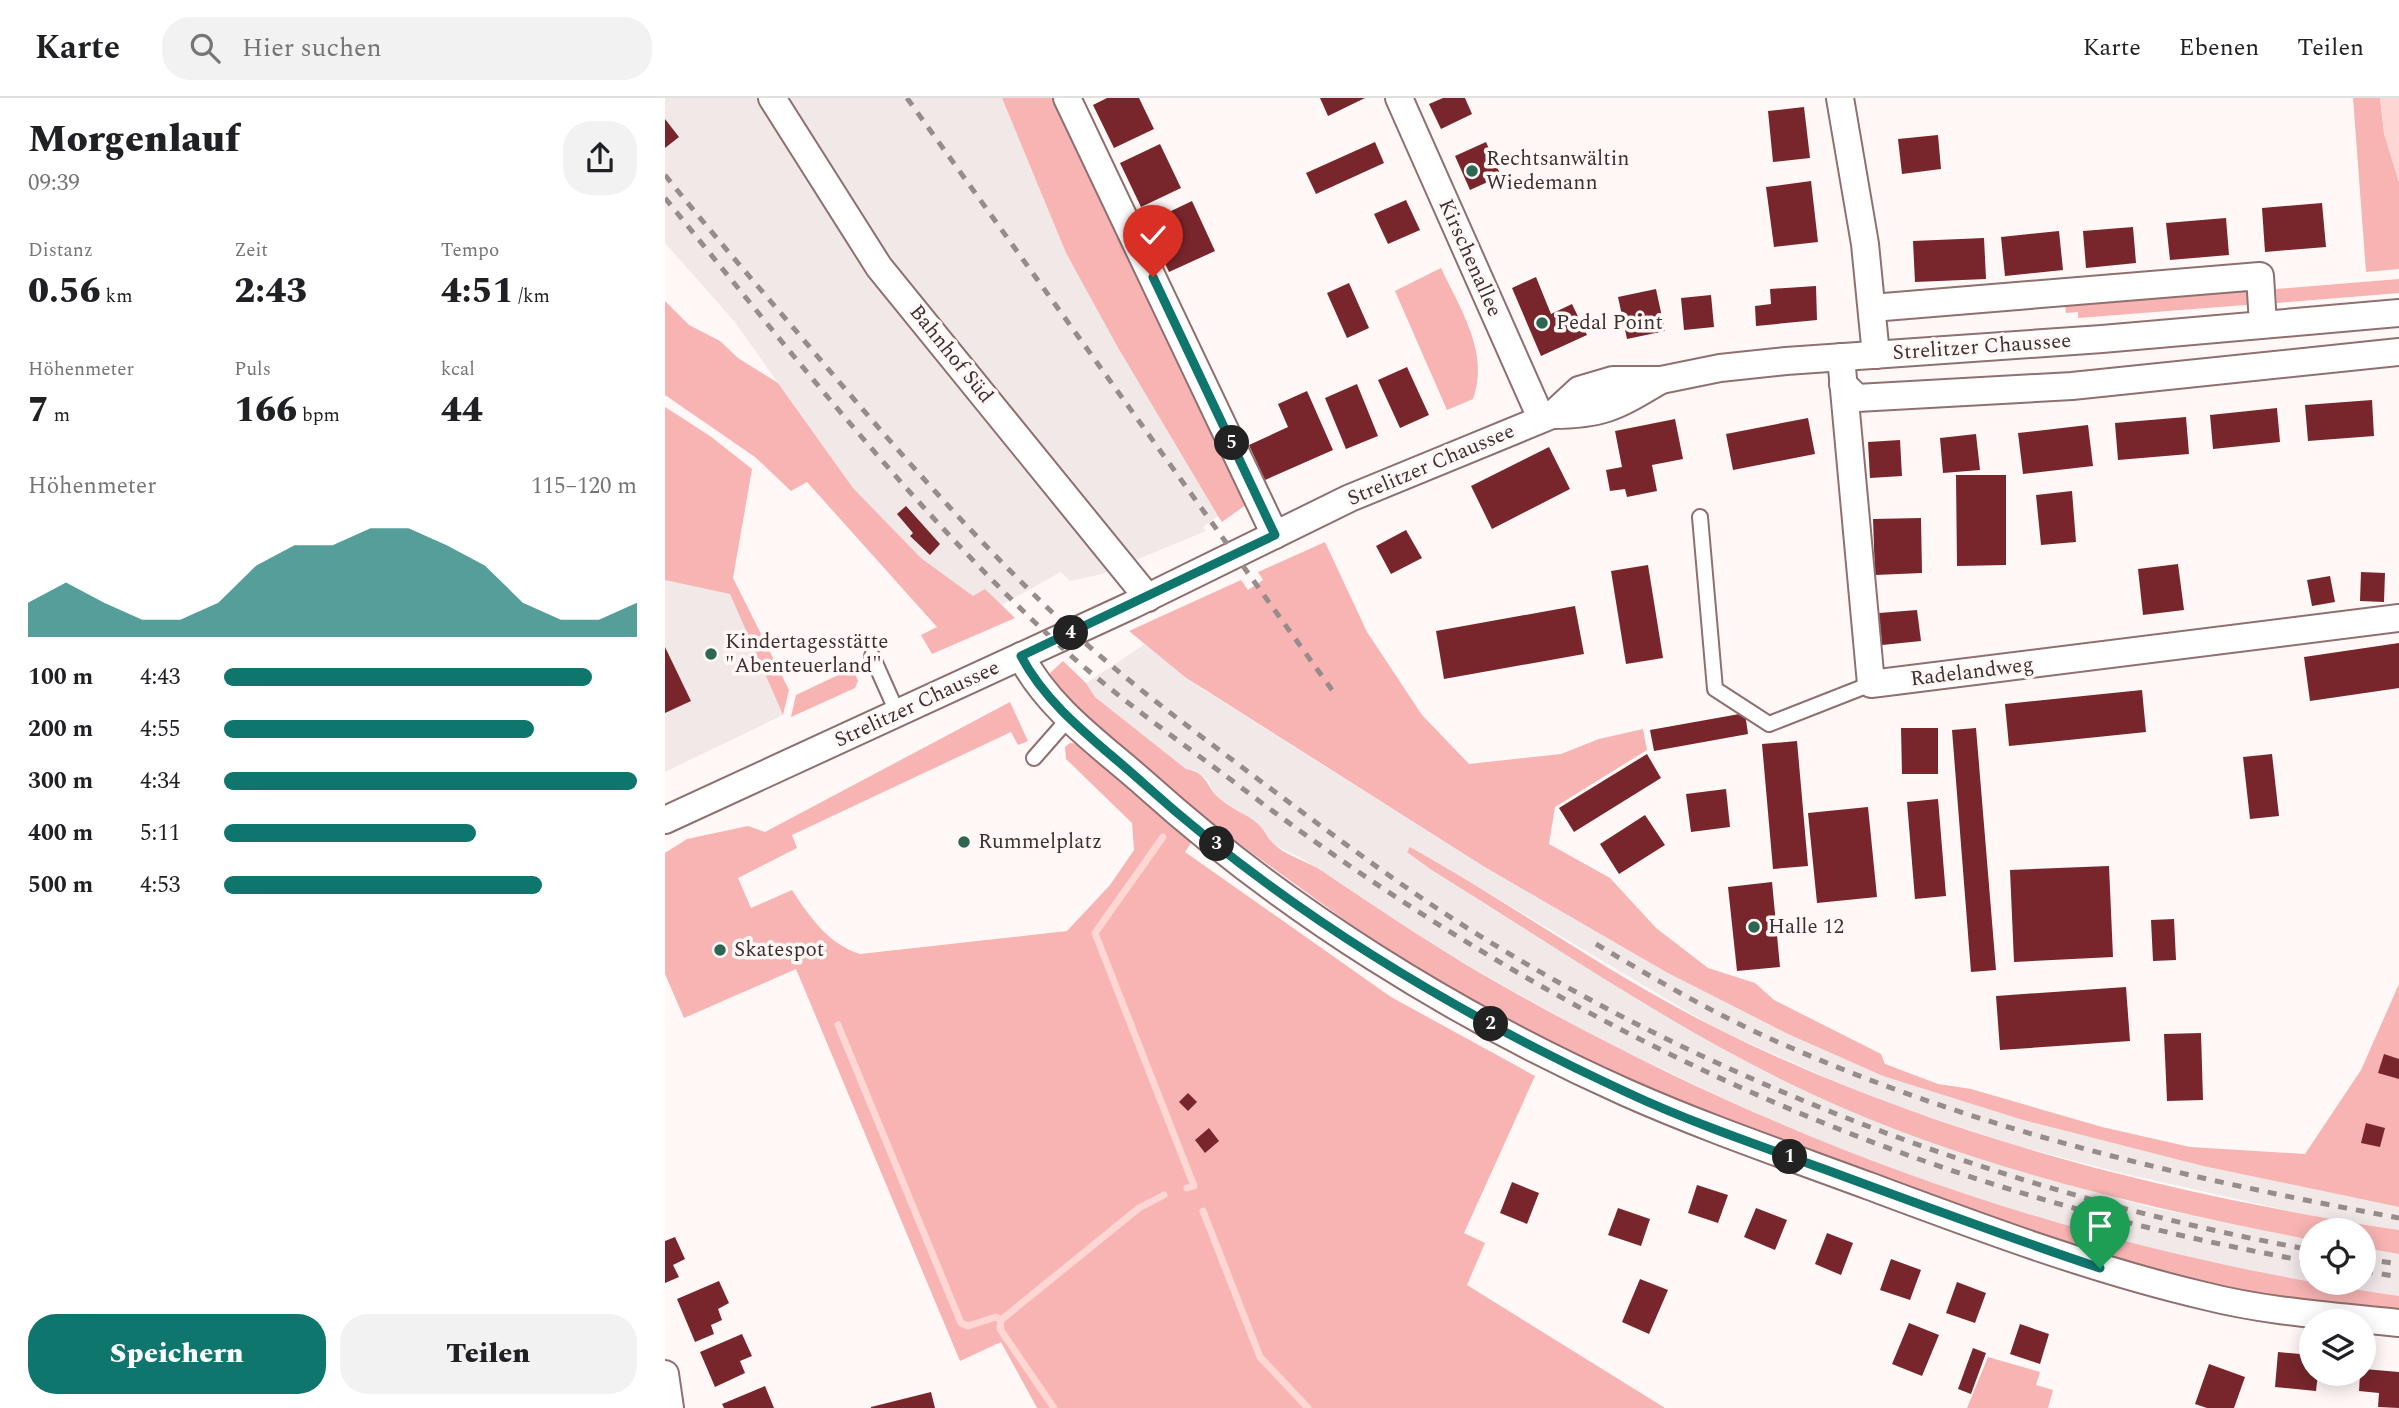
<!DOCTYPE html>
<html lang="de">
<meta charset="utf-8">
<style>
:root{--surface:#fff;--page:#f2f2f2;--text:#202124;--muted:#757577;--line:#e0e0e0;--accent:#0f766e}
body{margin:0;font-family:Spectral,serif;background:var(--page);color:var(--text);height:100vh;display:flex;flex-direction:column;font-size:26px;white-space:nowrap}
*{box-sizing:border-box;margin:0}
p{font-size:23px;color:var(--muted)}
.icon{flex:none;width:38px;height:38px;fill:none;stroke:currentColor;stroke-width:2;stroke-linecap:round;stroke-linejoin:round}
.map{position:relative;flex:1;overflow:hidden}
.details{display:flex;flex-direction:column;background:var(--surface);width:665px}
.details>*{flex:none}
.fabs{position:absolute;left:1634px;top:1120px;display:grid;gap:14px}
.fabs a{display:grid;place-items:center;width:77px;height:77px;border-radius:50%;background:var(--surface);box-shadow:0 4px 18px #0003;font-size:35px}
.pin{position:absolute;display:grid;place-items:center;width:60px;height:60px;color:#fff;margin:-72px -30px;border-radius:50% 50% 50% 0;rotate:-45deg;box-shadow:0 0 7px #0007}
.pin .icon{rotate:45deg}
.km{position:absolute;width:35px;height:35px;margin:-18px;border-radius:50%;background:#222;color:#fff;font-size:19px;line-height:35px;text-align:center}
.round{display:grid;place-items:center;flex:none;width:74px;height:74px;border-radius:28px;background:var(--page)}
.head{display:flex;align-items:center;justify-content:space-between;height:119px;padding:0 28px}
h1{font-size:38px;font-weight:800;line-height:52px}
.figures{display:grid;grid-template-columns:repeat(3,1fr);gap:10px;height:119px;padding:7px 28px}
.figures div{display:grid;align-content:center}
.figures b{font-size:35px;font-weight:800}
.figures small{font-size:19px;font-weight:400}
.figures p{font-size:19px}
.chart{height:196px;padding:14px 28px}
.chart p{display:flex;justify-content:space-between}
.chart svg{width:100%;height:126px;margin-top:7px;fill:var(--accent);opacity:.7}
.primary-button{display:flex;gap:14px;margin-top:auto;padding:14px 28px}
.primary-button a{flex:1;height:80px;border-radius:28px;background:var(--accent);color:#fff;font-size:28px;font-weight:800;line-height:80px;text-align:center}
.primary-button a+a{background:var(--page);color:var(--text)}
ul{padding:0 28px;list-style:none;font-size:23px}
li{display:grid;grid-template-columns:112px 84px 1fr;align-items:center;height:52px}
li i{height:18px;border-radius:9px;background:var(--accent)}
header{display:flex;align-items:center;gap:42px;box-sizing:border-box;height:98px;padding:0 35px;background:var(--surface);border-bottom:2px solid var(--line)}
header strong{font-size:33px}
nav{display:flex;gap:38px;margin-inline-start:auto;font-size:24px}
.search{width:490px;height:63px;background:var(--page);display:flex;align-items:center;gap:18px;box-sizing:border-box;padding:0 24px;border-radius:28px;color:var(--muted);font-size:26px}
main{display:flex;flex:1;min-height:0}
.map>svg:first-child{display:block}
</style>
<header>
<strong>Karte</strong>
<div class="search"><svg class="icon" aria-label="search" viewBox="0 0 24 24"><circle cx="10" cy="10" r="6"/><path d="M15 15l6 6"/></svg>Hier suchen</div>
<nav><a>Karte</a><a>Ebenen</a><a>Teilen</a></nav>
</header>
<main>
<section class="details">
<div class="head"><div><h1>Morgenlauf</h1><p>09:39</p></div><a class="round"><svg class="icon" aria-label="share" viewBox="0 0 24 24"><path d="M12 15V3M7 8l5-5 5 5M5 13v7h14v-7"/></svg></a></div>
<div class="figures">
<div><p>Distanz</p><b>0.56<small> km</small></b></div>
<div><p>Zeit</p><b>2:43</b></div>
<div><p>Tempo</p><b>4:51<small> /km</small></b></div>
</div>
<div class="figures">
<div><p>Höhenmeter</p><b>7<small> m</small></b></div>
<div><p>Puls</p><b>166<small> bpm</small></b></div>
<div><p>kcal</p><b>44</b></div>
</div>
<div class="chart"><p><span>Höhenmeter</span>115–120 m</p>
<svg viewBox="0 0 160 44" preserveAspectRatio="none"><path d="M0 44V32L10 25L20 32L30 38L40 38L50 32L60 19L70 12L80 12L90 6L100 6L110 12L120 19L130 32L140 38L150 38L160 32V44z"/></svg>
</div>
<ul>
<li><b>100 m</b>4:43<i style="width:89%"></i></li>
<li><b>200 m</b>4:55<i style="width:75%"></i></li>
<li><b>300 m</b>4:34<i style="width:100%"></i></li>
<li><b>400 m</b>5:11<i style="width:61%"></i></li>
<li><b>500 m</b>4:53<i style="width:77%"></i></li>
</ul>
<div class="primary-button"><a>Speichern</a><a>Teilen</a></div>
</section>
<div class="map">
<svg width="1734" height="1310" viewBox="0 0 1734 1310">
<rect width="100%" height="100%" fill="#fff8f7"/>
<g fill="#f1e8e8">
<path d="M 0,0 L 337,0 L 401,155 L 452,248 L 553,418 L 538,429 L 541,433 L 437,476 L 405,483 L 396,474 L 336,507 L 320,491 L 308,498 L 256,460 L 188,390 L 69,223 L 0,145 Z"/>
<path d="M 0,482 L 65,495 L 118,617 L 0,674 Z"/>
<path d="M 480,546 L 536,590 L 818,768 L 1001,874 L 1123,936 L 1218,978 L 1358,1022 L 1538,1068 L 1734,1109 L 1734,1132 L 1652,1119 L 1452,1074 L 1350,1047 L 1208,1000 L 1052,931 L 770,763 L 742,753 L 765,771 L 986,908 L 1106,975 L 1200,1019 L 1412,1089 L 1489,1110 L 1647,1142 L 1647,1185 L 1699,1185 L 1699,1150 L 1734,1156 L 1734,1198 L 1634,1184 L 1475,1150 L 1311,1101 L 1130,1034 L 938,943 L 768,848 L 638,761 L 608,746 L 594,727 L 551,698 L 543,682 L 530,672 L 521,671 L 430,599 L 421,585 Z"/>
</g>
<g fill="#f7b4b3">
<path d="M 337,0 L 391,0 L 582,406 L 557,424 L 553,418 L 452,248 L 401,155 Z"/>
<path d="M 1688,0 L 1715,0 L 1719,35 L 1734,84 L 1734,171 L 1701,174 Z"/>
<path d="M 776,170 C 795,211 825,255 808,301 L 782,312 L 730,193 Z"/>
<path d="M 1734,181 L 1734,195 L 1612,205 L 1611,191 Z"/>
<path d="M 1591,188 L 1593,206 L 1413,220 L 1413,214 L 1401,215 L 1400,208 L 1388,209 L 1388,203 Z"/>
<path d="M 0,203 L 24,227 L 55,243 L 73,260 L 113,285 L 188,390 L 256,460 L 308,498 L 320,491 L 350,520 L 267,556 L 256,537 L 272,529 L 142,384 L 126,393 L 90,359 L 0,297 Z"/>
<path d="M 0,309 L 45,338 L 87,371 L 68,480 L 124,592 L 118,617 L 65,496 L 0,482 Z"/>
<path d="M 660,444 L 702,534 L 757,617 L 804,666 L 896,656 L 934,641 L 978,631 L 982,652 L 890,709 L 884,746 L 945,780 L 991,830 L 1043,870 L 1090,885 L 1109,902 L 1216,956 L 1220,966 L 1273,986 L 1306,991 L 1437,1029 L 1525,1049 L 1640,1056 L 1696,972 L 1734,886 L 1734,1109 L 1538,1068 L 1358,1022 L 1218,978 L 1123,936 L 1001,874 L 818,768 L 520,579 L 464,533 L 576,482 L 583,492 L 598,482 L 593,474 Z"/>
<path d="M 398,563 L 421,585 L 430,599 L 521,671 C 542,674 541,689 554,700 C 566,711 582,716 593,726 C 600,732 603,742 610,747 C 623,759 642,763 657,773 C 719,815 780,856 845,892 C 1127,1051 1414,1152 1734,1198 L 1734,1216 L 1619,1204 L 1545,1188 L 1438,1157 L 1342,1126 L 1090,1034 L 965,983 L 881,943 L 780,888 L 684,825 L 522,708 L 389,589 L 385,575 Z"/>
<path d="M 188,570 L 193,583 L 190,590 L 126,619 L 131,597 Z"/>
<path d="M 345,604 L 363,643 L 353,647 L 346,634 L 127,737 L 132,750 L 73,780 L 86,810 L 127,792 C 144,818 163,846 195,856 L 402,833 L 445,787 L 469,752 L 467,725 L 401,661 L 400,649 L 405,645 L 420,646 L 529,740 L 520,754 L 726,899 L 870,978 L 799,1135 L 820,1145 L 802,1187 L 1000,1310 L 372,1310 L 336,1244 L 295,1263 L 131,871 L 19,920 L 0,876 L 0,755 L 22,741 L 83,728 L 100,734 Z"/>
<path d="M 745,749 C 849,807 947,879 1055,932 C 1267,1037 1501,1096 1734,1132 L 1734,1156 L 1699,1150 L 1699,1132 L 1647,1132 L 1647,1142 C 1481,1110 1302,1068 1149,997 C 1015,935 891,849 765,771 L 742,754 Z"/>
<path d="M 1323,1259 L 1375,1274 L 1371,1287 L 1388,1292 L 1383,1310 L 1302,1310 Z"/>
</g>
<path fill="#fed6d4" d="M 1715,0 L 1734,0 L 1734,84 L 1719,35 Z"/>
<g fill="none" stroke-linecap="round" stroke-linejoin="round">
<g stroke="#fed6d4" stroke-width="7">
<path d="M 498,739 L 430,835 L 529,1088 L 522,1090"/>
<path d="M 173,927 L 296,1225 L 303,1228 L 331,1219 L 336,1222"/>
<path d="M 538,1113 L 595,1259 L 643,1310"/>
<path d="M 389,1310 L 335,1231 L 336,1222 L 474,1110 L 499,1097"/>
</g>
</g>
<g fill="#78262c">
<path d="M 442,0 L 474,0 L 489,31 L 449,50 L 428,7 Z"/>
<path d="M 655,0 L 700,0 L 663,18 Z"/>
<path d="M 778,0 L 800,0 L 807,16 L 776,31 L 764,6 Z"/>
<path d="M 1139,9 L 1145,60 L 1108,64 L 1103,13 Z"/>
<path d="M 0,21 L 14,39 L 0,50 Z"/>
<path d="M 1273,37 L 1276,71 L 1237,76 L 1233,41 Z"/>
<path d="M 710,44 L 719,65 L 651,96 L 641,75 Z"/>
<path d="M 821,44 L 836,78 L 805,92 L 790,58 Z"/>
<path d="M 495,46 L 516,90 L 476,109 L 455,65 Z"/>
<path d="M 1146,83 L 1153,144 L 1109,149 L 1101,89 Z"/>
<path d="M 741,102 L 755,132 L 723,146 L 709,116 Z"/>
<path d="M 527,103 L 550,153 L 504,174 L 481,125 Z"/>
<path d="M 1657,105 L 1661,149 L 1600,154 L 1597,110 Z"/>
<path d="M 1561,120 L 1564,157 L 1505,162 L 1501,125 Z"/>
<path d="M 1468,129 L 1471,165 L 1421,170 L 1418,133 Z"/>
<path d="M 1394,133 L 1398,172 L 1340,178 L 1336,139 Z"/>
<path d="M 1319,140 L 1321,181 L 1250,184 L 1248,143 Z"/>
<path d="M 871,179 L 886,216 L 907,206 L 922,237 L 876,258 L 847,190 Z"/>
<path d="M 684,185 L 704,230 L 682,240 L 662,195 Z"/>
<path d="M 1151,188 L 1152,222 L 1091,228 L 1090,208 L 1106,206 L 1105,191 Z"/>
<path d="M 991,191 L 1000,233 L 962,241 L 953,199 Z"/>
<path d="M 1046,197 L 1049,229 L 1019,232 L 1016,200 Z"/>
<path d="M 742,269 L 764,317 L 735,330 L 713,282 Z"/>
<path d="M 692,286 L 713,338 L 681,351 L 660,300 Z"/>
<path d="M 642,293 L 668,352 L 600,382 L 584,347 L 623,329 L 613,306 Z"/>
<path d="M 1707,302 L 1709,338 L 1643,343 L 1640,307 Z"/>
<path d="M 1612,310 L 1615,344 L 1548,351 L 1545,317 Z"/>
<path d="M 1521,319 L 1524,356 L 1453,362 L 1450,325 Z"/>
<path d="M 1143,320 L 1150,356 L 1068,372 L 1061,336 Z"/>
<path d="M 1010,321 L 1018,361 L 987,367 L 992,393 L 962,399 L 960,391 L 945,393 L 941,372 L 957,369 L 950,333 Z"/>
<path d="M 1423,327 L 1428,368 L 1358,376 L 1353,335 Z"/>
<path d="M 1311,336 L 1315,372 L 1278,375 L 1275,340 Z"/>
<path d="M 1235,342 L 1237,378 L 1205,380 L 1203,344 Z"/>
<path d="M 884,349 L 905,391 L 827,431 L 806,388 Z"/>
<path d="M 1291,377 L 1341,377 L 1341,467 L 1292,468 Z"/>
<path d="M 1407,393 L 1411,444 L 1376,447 L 1371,397 Z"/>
<path d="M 241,408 L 275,446 L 265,457 L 245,438 L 248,435 L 232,416 Z"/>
<path d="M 1256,420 L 1257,475 L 1210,477 L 1208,421 Z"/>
<path d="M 741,432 L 757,460 L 726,476 L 711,448 Z"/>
<path d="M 1513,466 L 1519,512 L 1478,517 L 1473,471 Z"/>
<path d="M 983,467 L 998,560 L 961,566 L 946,473 Z"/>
<path d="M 1696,474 L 1720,475 L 1719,504 L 1695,503 Z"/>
<path d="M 1665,478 L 1670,504 L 1647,508 L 1642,482 Z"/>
<path d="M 910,508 L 919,556 L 779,581 L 771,533 Z"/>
<path d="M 1252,512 L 1256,543 L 1217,547 L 1214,515 Z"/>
<path d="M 1734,545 L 1734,590 L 1645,603 L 1639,559 Z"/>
<path d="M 0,549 L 26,603 L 0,615 Z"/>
<path d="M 1477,592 L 1481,634 L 1344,648 L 1340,606 Z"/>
<path d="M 1080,615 L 1083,636 L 989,653 L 985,632 Z"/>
<path d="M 1236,630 L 1273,630 L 1273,676 L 1237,676 Z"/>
<path d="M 1311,630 L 1331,872 L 1306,874 L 1287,632 Z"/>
<path d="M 1132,643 L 1143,768 L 1108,771 L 1097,646 Z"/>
<path d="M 982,656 L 996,680 L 909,734 L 894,710 Z"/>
<path d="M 1607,656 L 1614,718 L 1585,721 L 1578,659 Z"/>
<path d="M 1061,691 L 1065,729 L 1026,734 L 1021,696 Z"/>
<path d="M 1273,701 L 1281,798 L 1250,801 L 1242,704 Z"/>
<path d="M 1203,709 L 1212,799 L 1152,805 L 1143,715 Z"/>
<path d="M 980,717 L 1000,747 L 954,776 L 935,746 Z"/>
<path d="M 1444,768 L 1448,859 L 1349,864 L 1345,772 Z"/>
<path d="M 1107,784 L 1115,869 L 1072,873 L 1063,789 Z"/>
<path d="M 1509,821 L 1511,862 L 1488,863 L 1486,822 Z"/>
<path d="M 1461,889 L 1465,943 L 1335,952 L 1331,898 Z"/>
<path d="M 1536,935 L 1538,1002 L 1502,1003 L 1499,936 Z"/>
<path d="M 1719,956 L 1734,961 L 1734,981 L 1713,975 Z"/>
<path d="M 523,995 L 532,1004 L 523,1013 L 514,1004 Z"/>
<path d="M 1701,1025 L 1720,1030 L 1715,1049 L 1696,1045 Z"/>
<path d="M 544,1030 L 554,1043 L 540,1055 L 530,1042 Z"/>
<path d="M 847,1084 L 874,1095 L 862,1126 L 835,1115 Z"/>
<path d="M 1032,1087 L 1063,1097 L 1053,1125 L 1023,1115 Z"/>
<path d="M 953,1110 L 985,1121 L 976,1148 L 943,1137 Z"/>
<path d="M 1091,1110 L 1122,1122 L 1110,1152 L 1079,1139 Z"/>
<path d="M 1162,1135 L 1188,1145 L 1176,1177 L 1150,1166 Z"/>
<path d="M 10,1139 L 20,1161 L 8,1167 L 14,1179 L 0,1185 L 0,1143 Z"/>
<path d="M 1226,1161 L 1256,1172 L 1245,1202 L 1215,1192 Z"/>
<path d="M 975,1181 L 1003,1192 L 984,1236 L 957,1224 Z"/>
<path d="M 54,1183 L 64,1205 L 53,1211 L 57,1222 L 46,1227 L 49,1236 L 30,1244 L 12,1201 Z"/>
<path d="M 1292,1184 L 1321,1195 L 1310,1225 L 1281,1215 Z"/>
<path d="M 1244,1225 L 1274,1237 L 1257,1278 L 1227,1266 Z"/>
<path d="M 1355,1226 L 1384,1236 L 1375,1266 L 1345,1256 Z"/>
<path d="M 77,1236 L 87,1258 L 75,1263 L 80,1275 L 50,1289 L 35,1254 Z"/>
<path d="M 1308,1250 L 1321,1255 L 1306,1296 L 1293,1291 Z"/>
<path d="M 1613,1254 L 1647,1257 L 1647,1276 L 1653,1276 L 1651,1293 L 1610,1289 Z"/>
<path d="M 1544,1266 L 1580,1279 L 1569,1310 L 1542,1310 L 1530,1306 Z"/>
<path d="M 1699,1271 L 1734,1274 L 1734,1310 L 1713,1309 L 1714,1295 L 1694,1293 L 1695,1276 L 1699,1276 Z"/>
<path d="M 100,1288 L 109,1310 L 59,1310 L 57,1306 Z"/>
<path d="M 266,1294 L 270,1310 L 206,1310 L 206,1309 Z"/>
</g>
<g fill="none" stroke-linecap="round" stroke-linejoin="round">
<defs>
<g id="service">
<path d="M 1035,419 L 1050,591 L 1104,626 L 1206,586"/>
<path d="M 207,558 L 232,614"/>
<path d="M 369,660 L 405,619"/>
</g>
<g id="minor">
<path d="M 107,0 L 214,169 L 483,500"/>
<path d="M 402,0 L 610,437"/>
<path d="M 734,0 L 876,320"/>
<path d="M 1175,0 L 1200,146 L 1211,257"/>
<path d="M 1207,210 L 1595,178 L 1598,226"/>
<path d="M 1176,259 L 1206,586 L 1734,520"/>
<path d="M 1178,286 L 1192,300 L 1407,288 L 1734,254"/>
<path d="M 887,317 L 914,292 L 948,282 L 996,282 L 1055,270 L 1121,263 L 1437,241 L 1734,215"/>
<path d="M 356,558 C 383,611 437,648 481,687 C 621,813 790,918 962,995 C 1041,1030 1123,1058 1204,1088 C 1314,1129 1425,1171 1540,1198 C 1603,1214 1669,1218 1734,1225"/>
<path d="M 0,722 L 465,508 L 685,400 L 887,317 C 939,317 952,308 996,282"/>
<path d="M 0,1276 L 5,1310"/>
</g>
</defs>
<use href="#service" stroke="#8f706f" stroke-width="18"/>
<use href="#minor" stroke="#8f706f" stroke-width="30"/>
<use href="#service" stroke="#fff" stroke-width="14"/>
<use href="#minor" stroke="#fff" stroke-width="26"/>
<g stroke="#968c8b" stroke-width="5" stroke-dasharray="9 9" stroke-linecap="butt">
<path d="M 242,0 L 667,592"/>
<path d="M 0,77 C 44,132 91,186 137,240 C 217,335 299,430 389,516 C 452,577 524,629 594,682 C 648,722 702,763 758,801 C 1016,975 1341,1097 1647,1152"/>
<path d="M 0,100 C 123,251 251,415 394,547 C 449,597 510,640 569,684 C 897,934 1240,1092 1647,1164"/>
<path d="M 931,846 C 993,883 1056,920 1122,948 C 1318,1034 1524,1081 1734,1120"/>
<path d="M 1699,1161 L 1734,1166"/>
<path d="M 1699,1173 L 1734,1179"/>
</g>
</g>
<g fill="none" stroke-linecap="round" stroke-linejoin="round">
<defs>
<path id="route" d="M 488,179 L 610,437 L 356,558 C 383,610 435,646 478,685 C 619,812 788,914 961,994 C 1027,1025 1098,1049 1167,1074 C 1256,1107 1345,1140 1435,1170"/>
</defs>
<use href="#route" stroke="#fff" stroke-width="14"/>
<use href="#route" stroke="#0f766e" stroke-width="9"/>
</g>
<g fill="#2d6751" stroke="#fff8f7" stroke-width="2.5">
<circle cx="807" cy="73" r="7"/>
<circle cx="877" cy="225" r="7"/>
<circle cx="46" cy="556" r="7"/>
<circle cx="299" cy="744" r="7"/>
<circle cx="1089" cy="829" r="7"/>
<circle cx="55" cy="852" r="7"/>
</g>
<g text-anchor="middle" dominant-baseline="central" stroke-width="7" stroke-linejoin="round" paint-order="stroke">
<g font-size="21" fill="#3d3030" stroke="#fff8f7" text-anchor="start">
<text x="821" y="61">Rechtsanwältin<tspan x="821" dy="24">Wiedemann</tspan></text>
<text x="891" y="225">Pedal Point</text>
<text x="60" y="544">Kindertagesstätte<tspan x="60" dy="24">"Abenteuerland"</tspan></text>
<text x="313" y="744">Rummelplatz</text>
<text x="1103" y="829">Halle 12</text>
<text x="69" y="852">Skatespot</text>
</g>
<g font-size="21" fill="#3d3030" stroke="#fff8f7">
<text transform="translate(805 160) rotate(66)">Kirschenallee</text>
<text transform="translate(1317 249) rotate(-4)">Strelitzer Chaussee</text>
<text transform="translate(286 256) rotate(51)">Bahnhof Süd</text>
<text transform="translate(766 367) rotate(-23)">Strelitzer Chaussee</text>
<text transform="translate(1307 574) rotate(-7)">Radelandweg</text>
<text transform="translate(252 606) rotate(-25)">Strelitzer Chaussee</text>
</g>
</g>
</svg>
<div class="fabs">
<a><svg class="icon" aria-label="locate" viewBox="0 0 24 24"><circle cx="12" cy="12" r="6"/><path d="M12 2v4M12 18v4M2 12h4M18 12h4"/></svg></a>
<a><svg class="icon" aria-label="layers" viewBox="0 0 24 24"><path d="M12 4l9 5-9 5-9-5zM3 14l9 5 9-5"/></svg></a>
</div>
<div class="pin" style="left:1435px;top:1170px;background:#1e9e55"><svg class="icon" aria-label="arrive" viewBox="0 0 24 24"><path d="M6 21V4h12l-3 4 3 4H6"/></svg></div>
<div class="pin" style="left:488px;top:179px;background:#d93025"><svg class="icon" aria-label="check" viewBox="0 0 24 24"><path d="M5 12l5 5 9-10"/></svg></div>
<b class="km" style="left:1125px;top:1059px">1</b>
<b class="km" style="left:826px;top:926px">2</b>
<b class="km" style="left:552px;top:746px">3</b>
<b class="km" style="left:406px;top:535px">4</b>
<b class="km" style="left:567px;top:345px">5</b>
</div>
</main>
